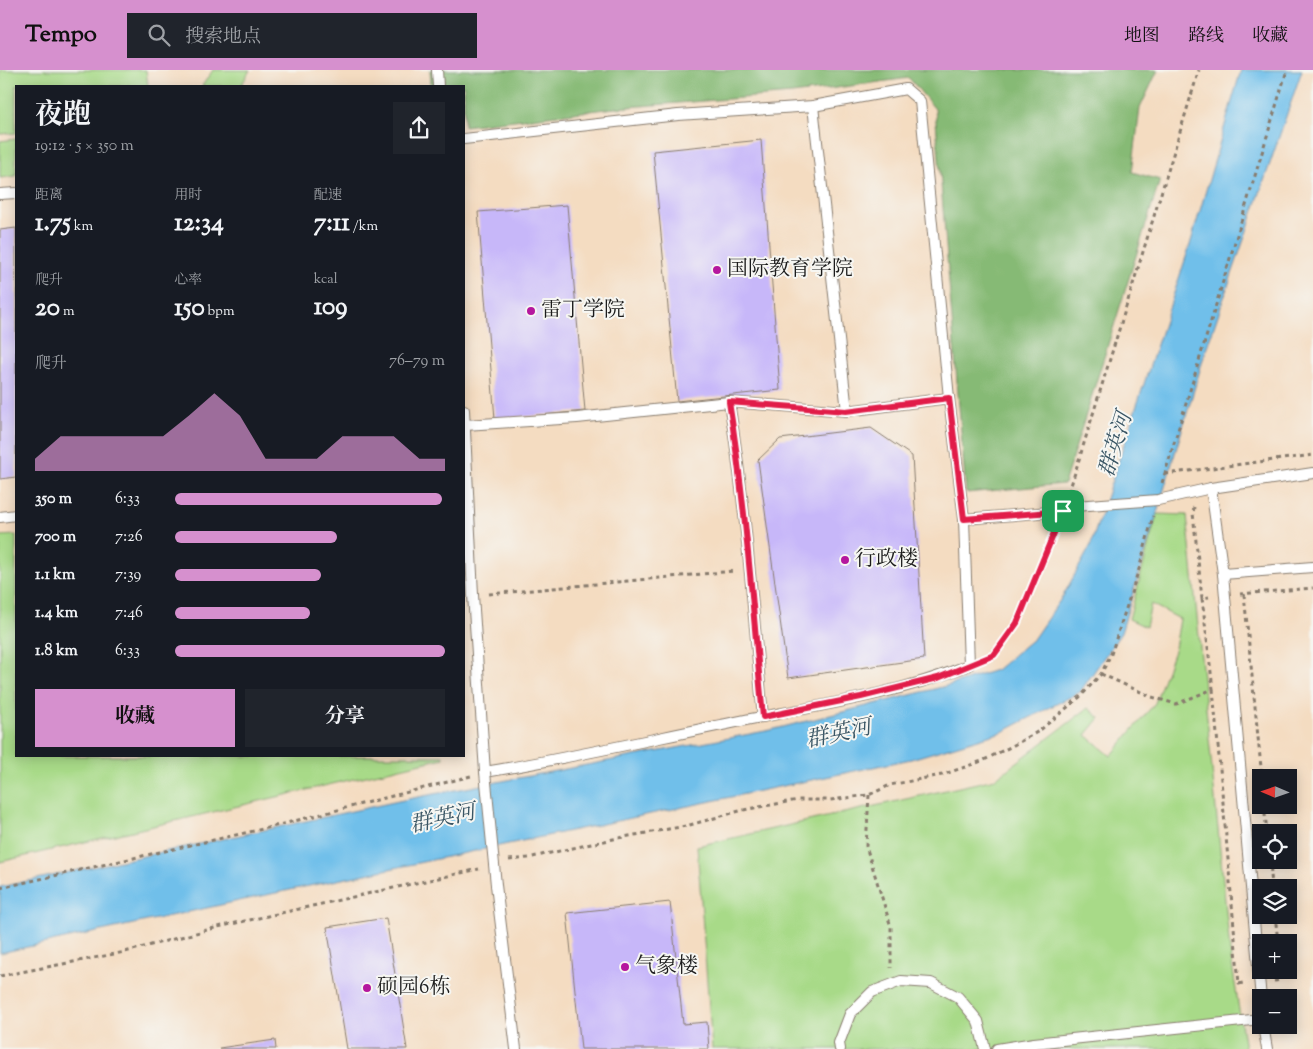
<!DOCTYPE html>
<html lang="zh">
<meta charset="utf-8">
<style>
:root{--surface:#171b24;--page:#20242c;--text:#f1f3f6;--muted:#9ea1a6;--accent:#d690ce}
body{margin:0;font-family:"Sorts Mill Goudy","Noto Serif SC",serif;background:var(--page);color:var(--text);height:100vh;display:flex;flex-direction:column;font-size:19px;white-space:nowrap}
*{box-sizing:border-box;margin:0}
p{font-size:16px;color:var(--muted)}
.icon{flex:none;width:28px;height:28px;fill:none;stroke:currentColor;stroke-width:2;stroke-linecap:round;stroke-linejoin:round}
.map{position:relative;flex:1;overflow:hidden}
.panel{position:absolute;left:15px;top:15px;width:450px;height:672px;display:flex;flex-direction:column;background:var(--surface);border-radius:0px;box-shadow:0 2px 12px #0003}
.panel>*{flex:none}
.needle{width:32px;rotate:272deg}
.fabs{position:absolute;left:1252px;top:699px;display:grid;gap:10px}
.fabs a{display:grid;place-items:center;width:45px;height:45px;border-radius:0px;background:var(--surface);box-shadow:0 2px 12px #0003;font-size:25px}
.pin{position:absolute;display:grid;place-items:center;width:42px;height:42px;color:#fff;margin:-21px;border-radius:10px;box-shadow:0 2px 8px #0006}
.round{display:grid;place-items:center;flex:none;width:52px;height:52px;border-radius:0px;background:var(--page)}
.overview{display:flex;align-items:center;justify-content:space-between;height:85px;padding:0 20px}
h1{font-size:28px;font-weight:700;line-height:38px}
.stats{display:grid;grid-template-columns:repeat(3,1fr);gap:8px;height:85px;padding:5px 20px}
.stats div{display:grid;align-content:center}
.stats b{font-size:25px;font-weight:700}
.stats small{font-size:14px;font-weight:400}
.stats p{font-size:14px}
.chart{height:140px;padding:10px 20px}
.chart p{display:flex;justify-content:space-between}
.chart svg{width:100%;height:90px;margin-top:5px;fill:var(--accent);opacity:.7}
.cta{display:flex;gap:10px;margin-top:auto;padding:10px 20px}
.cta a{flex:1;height:58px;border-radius:0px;background:var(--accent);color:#111;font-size:20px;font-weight:700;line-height:58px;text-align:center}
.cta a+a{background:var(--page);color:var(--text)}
ul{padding:0 20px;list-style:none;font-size:16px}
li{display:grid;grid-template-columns:80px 60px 1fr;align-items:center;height:38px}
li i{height:12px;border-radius:6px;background:var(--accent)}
header{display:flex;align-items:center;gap:30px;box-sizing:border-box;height:70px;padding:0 25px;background:var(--accent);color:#111}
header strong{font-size:24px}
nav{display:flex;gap:28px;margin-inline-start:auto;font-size:18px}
.search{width:350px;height:45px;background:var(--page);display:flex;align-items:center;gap:12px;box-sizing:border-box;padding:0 18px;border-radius:0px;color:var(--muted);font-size:19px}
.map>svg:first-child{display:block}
</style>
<header>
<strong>Tempo</strong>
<div class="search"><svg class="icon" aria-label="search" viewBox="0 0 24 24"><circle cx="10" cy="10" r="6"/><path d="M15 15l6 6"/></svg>搜索地点</div>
<nav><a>地图</a><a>路线</a><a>收藏</a></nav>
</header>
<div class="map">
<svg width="1313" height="979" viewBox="0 0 1313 979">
<rect width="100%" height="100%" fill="#f6f6f2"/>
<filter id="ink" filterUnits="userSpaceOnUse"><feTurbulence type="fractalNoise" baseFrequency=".02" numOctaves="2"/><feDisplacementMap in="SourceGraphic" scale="10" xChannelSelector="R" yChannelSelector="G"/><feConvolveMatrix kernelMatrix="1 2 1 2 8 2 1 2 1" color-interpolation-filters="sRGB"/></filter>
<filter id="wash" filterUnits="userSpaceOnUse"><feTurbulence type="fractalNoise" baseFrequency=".0096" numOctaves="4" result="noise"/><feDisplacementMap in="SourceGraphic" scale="20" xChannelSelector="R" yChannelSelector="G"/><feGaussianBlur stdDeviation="1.12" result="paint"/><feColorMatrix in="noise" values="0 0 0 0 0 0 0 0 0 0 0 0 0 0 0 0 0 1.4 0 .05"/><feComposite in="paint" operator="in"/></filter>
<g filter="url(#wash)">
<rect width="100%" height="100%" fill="#f4dcc1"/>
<g fill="#a8da88" stroke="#627b52">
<path d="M 0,0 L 146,0 L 148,16 L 16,16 L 16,63 L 0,64 Z"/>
<path d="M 213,0 L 250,0 L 241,16 L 202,16 Z"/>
<path d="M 16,69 L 16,106 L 0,108 L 0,71 Z"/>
<path d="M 1157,444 L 1187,445 L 1230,881 L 1245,979 L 712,979 L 697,776 L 995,709 L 1088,638 L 1100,648 L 1086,665 L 1111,686 L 1155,633 L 1175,578 L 1180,549 L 1151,534 L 1146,557 L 1129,549 Z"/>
<path d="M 16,465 L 16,686 L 443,686 L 443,688 L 0,792 L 0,466 Z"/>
</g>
<path fill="#86ba74" stroke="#516b48" d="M 430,0 L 1158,0 L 1140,38 L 1132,102 L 1160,110 L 1064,414 L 966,423 L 935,39 L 909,8 L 792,24 L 615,38 L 464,56 L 464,16 L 431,16 Z"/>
<path fill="#6fbfea" stroke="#466e83" d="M 1241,0 L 1302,0 L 1205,283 L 1121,563 L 1080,622 L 1002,662 L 911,689 L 271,824 L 0,883 L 0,817 L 408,729 L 771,660 L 950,615 L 996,600 L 1034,568 L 1063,526 L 1090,477 L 1190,175 Z"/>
<g id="blocks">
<g fill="#c7b7f9">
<path d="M 761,70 L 780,320 L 677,331 L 653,81 Z"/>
<path d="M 567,135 L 585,341 L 495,349 L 478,142 Z"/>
<path d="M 16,158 L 16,407 L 0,409 L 0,160 Z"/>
<path d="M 871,358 L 912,386 L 924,589 L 788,608 L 758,390 L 780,369 Z"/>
<path d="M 670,832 L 683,954 L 707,952 L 709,979 L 581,979 L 567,843 Z"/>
<path d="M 386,848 L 407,979 L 347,979 L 327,857 Z"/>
<path d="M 275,970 L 276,979 L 219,979 L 219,978 Z"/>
</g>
</g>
</g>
<g filter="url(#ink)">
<use href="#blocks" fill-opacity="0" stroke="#887c6e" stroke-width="1"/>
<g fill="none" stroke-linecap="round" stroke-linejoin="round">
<defs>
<g id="service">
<path d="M 437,0 L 438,16"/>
<path d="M 813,36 L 847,341"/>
<path d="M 464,69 L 678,45 L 813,36 L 906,19 L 920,31 L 949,328 L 964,449 L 969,595 C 896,625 817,636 741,651 C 656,668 571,688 485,702 L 473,525 L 464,340"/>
<path d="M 0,124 L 16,123"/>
<path d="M 729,332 C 746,436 753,541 763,647"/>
<path d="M 465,355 L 577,348 L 729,332 L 847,341 L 949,328"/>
<path d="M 1211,418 L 1313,403"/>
<path d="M 0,447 L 16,445"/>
<path d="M 964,449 L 1063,441 L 1075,436 L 1158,430 L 1211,418 L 1223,504 L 1261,929"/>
<path d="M 1223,504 L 1313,497"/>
<path d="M 496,815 L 516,979"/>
<path d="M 1263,955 L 1267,979"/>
<path d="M 840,979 L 839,973 L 850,944 L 872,922 L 901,911 L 931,913 L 958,927 L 978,951 L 985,979"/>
<path d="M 997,979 L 1034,973 L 1261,949"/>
</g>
</defs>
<use href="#service" stroke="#887c6e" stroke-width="12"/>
<g stroke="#887c6e" stroke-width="3" stroke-dasharray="4 4" stroke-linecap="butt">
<path d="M 1165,404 L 1313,385"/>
<path d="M 1162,413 L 1287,0"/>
<path d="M 1069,422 L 1199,0"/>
<path d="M 1194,437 L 1193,443 L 1202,528 L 1209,527"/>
<path d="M 489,524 L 734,501"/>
<path d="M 1240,524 L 1313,518"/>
<path d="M 1244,524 L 1262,708"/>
<path d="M 985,589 L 995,585 L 1017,553 L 1057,456"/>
<path d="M 1101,604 L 1152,627 L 1176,634 L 1213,619 L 1202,528"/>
<path d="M 1213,619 L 1239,914 L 1243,913"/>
<path d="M 869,725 L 866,776 L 891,857 L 891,898"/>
<path d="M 1264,735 L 1267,762"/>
<path d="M 509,790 L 528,788 L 618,768 L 686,756 L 743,740 L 798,730 L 830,730 L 869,725 L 890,715 L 942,705 L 982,691 L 1012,676 L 1039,661 L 1081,626 L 1101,604 L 1111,584 L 1140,496 L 1153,446"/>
<path d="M 1270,790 L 1272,818"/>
<path d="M 0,818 L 267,758 L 471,706"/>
<path d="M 1275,845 L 1278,872"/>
<path d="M 0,906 L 125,882 L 218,857 L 479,799"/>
<path d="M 1274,911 L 1281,910 L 1280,900"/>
</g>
<use href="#service" stroke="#fff" stroke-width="10"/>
<defs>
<path id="service-bridge" d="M 485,702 L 496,815"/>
</defs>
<use href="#service-bridge" stroke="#887c6e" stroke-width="12" stroke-linecap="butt"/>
<use href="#service-bridge" stroke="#fff" stroke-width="10"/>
</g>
</g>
<g fill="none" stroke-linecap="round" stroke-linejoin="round" filter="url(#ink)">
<defs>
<path id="route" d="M 949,328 L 964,449 L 1063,441 L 1017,553 L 994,585 L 938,608 L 861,627 L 763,647 C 753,542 746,436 729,332 L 846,341 Z"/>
</defs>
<use href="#route" stroke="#fff" stroke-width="10"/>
<use href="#route" stroke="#e11d48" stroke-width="6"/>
</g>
<g fill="#b5179e" stroke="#f6f6f2" stroke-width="2">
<circle cx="717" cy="200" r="5"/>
<circle cx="531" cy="241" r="5"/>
<circle cx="845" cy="490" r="5"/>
<circle cx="625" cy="897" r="5"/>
<circle cx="367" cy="918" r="5"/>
</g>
<g text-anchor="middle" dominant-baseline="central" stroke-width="4" stroke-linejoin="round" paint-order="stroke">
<g font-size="21" fill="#1c1c1c" stroke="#f6f6f2" text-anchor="start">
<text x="727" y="200">国际教育学院</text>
<text x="541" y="241">雷丁学院</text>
<text x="855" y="490">行政楼</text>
<text x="635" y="897">气象楼</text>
<text x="377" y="918">硕园6栋</text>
</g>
<g font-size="22" font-style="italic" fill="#395564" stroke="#f6f6f2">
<text transform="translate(1117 375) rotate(-73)">群英河</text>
<text transform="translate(839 665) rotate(-12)">群英河</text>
<text transform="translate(443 750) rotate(-12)">群英河</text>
</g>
</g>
</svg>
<div class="fabs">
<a><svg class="needle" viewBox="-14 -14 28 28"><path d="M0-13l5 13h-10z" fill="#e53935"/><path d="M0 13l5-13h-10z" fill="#9ea1a6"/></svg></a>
<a><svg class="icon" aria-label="locate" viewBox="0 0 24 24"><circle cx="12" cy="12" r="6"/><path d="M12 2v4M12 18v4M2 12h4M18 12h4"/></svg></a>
<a><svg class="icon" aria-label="layers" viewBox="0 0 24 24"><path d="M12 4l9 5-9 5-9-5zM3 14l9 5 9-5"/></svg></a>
<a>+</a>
<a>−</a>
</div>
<div class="pin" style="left:1063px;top:441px;background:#1e9e55"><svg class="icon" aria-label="arrive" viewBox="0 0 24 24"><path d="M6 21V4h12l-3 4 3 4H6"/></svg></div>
<section class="panel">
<div class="overview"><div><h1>夜跑</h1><p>19:12 · 5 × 350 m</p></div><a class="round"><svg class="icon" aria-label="share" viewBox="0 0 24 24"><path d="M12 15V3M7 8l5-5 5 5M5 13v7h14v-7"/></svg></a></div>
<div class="stats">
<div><p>距离</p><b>1.75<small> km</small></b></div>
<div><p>用时</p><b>12:34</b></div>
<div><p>配速</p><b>7:11<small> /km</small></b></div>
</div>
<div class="stats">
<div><p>爬升</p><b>20<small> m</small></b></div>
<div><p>心率</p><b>150<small> bpm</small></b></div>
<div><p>kcal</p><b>109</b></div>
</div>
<div class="chart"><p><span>爬升</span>76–79 m</p>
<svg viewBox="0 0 160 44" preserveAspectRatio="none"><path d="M0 44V38L10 27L20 27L30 27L40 27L50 27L60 17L70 6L80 17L90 38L100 38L110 38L120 27L130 27L140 27L150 38L160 38V44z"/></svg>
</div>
<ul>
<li><b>350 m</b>6:33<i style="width:99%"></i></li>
<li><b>700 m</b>7:26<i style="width:60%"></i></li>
<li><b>1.1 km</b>7:39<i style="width:54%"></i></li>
<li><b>1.4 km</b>7:46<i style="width:50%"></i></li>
<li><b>1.8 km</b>6:33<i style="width:100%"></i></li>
</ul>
<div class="cta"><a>收藏</a><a>分享</a></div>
</section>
</div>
